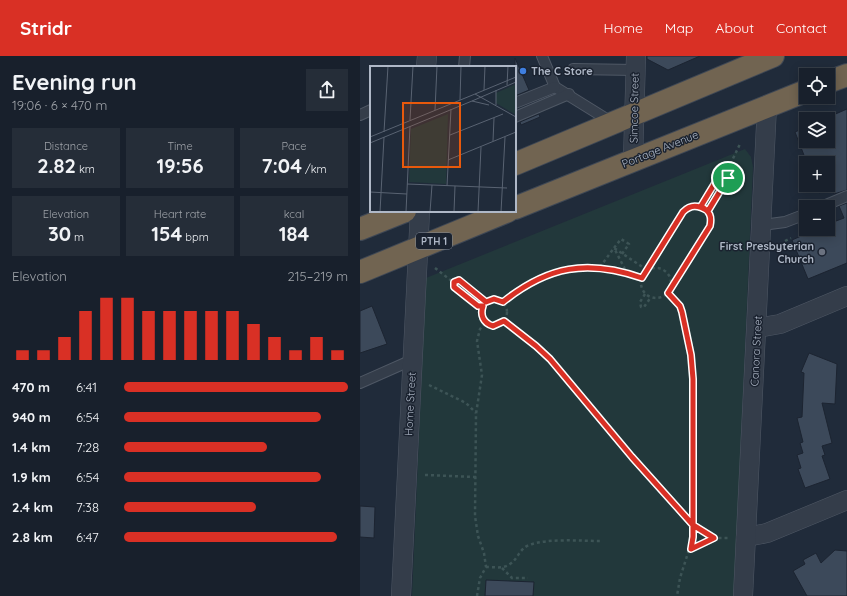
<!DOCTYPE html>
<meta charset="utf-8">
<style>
:root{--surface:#18202c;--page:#252d38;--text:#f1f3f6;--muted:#9fa3a9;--line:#363e48;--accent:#d93025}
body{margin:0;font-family:Quicksand,sans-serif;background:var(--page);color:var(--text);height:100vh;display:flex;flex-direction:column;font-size:15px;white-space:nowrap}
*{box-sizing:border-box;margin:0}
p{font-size:13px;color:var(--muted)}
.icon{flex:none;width:22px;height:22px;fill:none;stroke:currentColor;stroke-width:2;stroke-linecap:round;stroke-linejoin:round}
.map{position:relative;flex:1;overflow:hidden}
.details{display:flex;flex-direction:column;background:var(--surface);width:360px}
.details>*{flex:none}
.controls{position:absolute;left:439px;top:12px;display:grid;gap:8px}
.controls a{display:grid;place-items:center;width:36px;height:36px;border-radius:0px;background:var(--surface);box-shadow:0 2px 10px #0003,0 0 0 1px var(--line);font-size:20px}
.pin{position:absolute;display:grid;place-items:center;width:34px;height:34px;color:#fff;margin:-17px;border:2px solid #fff;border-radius:50%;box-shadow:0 1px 4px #0007}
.round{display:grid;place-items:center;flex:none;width:42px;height:42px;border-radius:0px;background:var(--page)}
.summary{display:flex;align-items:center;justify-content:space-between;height:68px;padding:0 12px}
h1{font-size:22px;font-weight:800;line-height:30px}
.stats{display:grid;grid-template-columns:repeat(3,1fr);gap:6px;height:68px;padding:4px 12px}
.stats div{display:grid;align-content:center;border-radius:0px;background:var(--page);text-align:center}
.stats b{font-size:20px;font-weight:800}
.stats small{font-size:11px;font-weight:400}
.stats p{font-size:11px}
.chart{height:112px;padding:8px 12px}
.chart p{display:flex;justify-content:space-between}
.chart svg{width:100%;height:72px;margin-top:4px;stroke:var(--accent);stroke-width:6}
ul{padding:0 12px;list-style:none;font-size:13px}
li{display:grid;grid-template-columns:64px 48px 1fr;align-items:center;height:30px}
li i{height:10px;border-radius:5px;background:var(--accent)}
header{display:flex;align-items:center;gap:24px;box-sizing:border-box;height:56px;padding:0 20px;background:var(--accent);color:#fff}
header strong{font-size:19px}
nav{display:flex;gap:22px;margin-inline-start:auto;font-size:14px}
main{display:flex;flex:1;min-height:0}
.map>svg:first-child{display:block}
</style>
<header>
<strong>Stridr</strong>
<nav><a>Home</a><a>Map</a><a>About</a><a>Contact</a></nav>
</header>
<main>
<section class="details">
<div class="summary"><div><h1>Evening run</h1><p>19:06 · 6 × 470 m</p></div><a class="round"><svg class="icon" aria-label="share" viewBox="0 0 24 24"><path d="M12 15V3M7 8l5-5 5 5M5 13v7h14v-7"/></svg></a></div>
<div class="stats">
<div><p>Distance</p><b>2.82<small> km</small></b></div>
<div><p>Time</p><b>19:56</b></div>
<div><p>Pace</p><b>7:04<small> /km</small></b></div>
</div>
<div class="stats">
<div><p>Elevation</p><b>30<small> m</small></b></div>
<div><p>Heart rate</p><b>154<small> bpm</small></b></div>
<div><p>kcal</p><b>184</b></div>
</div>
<div class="chart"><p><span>Elevation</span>215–219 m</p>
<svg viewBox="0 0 160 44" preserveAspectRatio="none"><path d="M5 44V38M15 44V38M25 44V30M35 44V14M45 44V6M55 44V6M65 44V14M75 44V14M85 44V14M95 44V14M105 44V14M115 44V22M125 44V30M135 44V38M145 44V30M155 44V38"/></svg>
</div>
<ul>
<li><b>470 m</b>6:41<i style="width:100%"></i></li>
<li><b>940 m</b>6:54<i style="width:88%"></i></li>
<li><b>1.4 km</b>7:28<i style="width:64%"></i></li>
<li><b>1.9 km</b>6:54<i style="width:88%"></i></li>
<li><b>2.4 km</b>7:38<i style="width:59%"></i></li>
<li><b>2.8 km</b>6:47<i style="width:95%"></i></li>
</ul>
</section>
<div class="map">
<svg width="487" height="540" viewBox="0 0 487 540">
<rect width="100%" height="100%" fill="#202b3a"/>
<path fill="#22383b" d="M 385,93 L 391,101 L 393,111 L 374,540 L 52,540 L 66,222 Z"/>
<g fill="#3c495a" stroke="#1c2431">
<path d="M 287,0 L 340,0 L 308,14 L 287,3 Z"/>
<path d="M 155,2 L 169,34 L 155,40 Z"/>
<path d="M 487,53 L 487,134 L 474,138 L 472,132 L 459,137 L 456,129 L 468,129 L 468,107 L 447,107 L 435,76 L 446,71 L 446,85 L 468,85 L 468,63 L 464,63 Z"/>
<path d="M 179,58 L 180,61 L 161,69 L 160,66 Z"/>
<path d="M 487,147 L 487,207 L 448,223 L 432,184 L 457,173 L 468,173 L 468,168 L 484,162 L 479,150 Z"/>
<path d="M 12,250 L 27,288 L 0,297 L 0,255 Z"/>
<path d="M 449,297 L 477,308 L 475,348 L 462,347 L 472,387 L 462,390 L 465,399 L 462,400 L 470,423 L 445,432 L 438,413 L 441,412 L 437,399 L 443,397 L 440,387 L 443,386 L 437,362 L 442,361 L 444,317 L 441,316 Z"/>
<path d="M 0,450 L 15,451 L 14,482 L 0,481 Z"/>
<path d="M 475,494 L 487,495 L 487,540 L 447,540 L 433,515 L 445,508 L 443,504 L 456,497 L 461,507 Z"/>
<path d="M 126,524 L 174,526 L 173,540 L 125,540 Z"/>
</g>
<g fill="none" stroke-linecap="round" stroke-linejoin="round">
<defs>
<g id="lane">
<path d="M 182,0 L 195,31 L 253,67"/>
<path d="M 104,11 L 105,0"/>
<path d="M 213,13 L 275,14"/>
<path d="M 155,47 L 195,31"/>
<path d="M 0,59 L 11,54"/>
<path d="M 155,61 L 209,38"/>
<path d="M 461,151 L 487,140"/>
<path d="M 402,169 L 425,166 L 446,158"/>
<path d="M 0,327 L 52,304"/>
</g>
<g id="street">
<path d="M 66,11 L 67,0"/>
<path d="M 273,104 L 276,0"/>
<path d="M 397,272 L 420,268 L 487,240"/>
<path d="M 386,481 L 407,477 L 487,444"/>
<path d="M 41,540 L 60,155"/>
<path d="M 383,540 L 407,49"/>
</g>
<g id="highway">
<path d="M 468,26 L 487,19"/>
<path d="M 155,108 L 413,0"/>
<path d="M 155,152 L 446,35"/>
<path d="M 0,173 L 45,155"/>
<path d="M 0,216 L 148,155"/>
</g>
</defs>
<use href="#lane" stroke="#4f5865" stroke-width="12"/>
<use href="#street" stroke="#4f5865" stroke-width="20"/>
<use href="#highway" stroke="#3f4855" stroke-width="24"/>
<g stroke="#3d5456" stroke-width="2.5" stroke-dasharray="3 3" stroke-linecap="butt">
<path d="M 425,185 L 431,182"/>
<path d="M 262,198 L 269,188 L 261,183 L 254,192 L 267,217"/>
<path d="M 240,211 L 254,192 L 287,214 L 323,156 L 333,150 L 341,150 L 361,117 L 367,115 L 380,88"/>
<circle cx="296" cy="227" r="15"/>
<path d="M 75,212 L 93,226 L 94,231 L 118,250 L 123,250"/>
<path d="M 93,226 L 99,224 L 126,246"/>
<path d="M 312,230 L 349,174 L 351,162 L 348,155 L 368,122 L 367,115"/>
<path d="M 308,237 C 312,242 318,246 320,252 C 331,272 331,301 333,323 L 333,481 L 320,522 L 317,540"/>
<path d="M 285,238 L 280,246 L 281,251 L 284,251 L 291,241"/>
<circle cx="134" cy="256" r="13"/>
<path d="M 143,246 C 188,210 227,203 282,222"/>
<path d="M 144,265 L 176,290 L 190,303 L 272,401 L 333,469 L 354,482"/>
<path d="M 69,329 L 106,347 L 116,357"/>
<path d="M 65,419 L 116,421"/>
<path d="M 331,493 L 354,482 L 370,482"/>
<path d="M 126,511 C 133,511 144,513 150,508 C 158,503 159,493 169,489 C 189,482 220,485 241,485"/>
<path d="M 142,512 L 152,522 L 168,522"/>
<path d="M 117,540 L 120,522 L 126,511 L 124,497 L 118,480 L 115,460 L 116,358 L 122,319 L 117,285 L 120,273 L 126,266"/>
</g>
<use href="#lane" stroke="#343d4a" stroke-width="10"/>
<use href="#street" stroke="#343d4a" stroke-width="19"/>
<use href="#highway" stroke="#716451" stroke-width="22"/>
</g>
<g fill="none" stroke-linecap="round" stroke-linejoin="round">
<defs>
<path id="route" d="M 368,122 L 348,155 C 338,149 331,148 323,156 L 282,222 C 227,203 188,210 143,246 L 134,243 L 126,246 L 99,224 L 94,226 L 94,231 L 118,250 L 123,250 C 120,259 123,267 133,270 L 144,265 L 176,290 L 190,303 L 272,401 L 333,469 L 333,481 L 331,493 L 354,482 L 333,469 L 333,323 L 331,299 L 322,256 L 320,250 L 308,237 L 350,170 C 352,160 350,156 341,150 L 361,117 L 367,115 L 368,122"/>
</defs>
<use href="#route" stroke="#fff" stroke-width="8"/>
<use href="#route" stroke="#d93025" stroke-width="5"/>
</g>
<circle fill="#3f7fe0" stroke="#1a222f" stroke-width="1.5" cx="163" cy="15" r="4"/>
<circle fill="#6b7280" stroke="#1a222f" stroke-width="1.5" cx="462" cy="196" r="4"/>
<g text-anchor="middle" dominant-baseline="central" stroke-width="3" stroke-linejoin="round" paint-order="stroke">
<rect fill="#1a222f" stroke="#828b99" stroke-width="1" x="56" y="177" width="36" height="16" rx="3"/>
<g font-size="10" font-weight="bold" fill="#afb8c7">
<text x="74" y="185">PTH 1</text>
</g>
<g font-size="11" font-weight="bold" fill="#afb8c7" stroke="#1a222f" text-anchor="start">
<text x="171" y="15">The C Store</text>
<text x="454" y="190" text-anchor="end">First Presbyterian<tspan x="454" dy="13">Church</tspan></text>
</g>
<g font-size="11" fill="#afb8c7" stroke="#1a222f">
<text transform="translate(274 52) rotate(-89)">Simcoe Street</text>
<text transform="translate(300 93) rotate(-22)">Portage Avenue</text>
<text transform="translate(396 295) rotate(-87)">Canora Street</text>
<text transform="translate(50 348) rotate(-87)">Home Street</text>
</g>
</g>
<g transform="translate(10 10)">
<rect width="146" height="146" fill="#202b3a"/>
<path d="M 146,18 L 146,49 L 126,37 L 126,27 ZM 78,48 L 76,118 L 39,116 L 41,63 Z" fill="#22383b"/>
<path fill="none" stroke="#596372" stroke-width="1" d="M 137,19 L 138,0M 114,24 L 115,0M 105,28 L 146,11M 90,34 L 91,0M 102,35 L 146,16M 126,39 L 126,24M 65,44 L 67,0M 40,54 L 43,0M 14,66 L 18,0M 80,69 L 133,48M 0,71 L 105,28 L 146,51M 123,75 L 124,52M 0,77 L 102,35 L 119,39M 78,94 L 146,66M 37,118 L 137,122M 77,120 L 81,43M 0,126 L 37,128M 10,146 L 14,71M 36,146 L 40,60M 60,146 L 62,119M 84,146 L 85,120M 108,146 L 111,81M 131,146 L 135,71"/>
<path fill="#e8590c" fill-opacity="0.15" stroke="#e8590c" stroke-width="2" d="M 33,37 L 90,37 L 90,101 L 33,101 Z"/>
<rect width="146" height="146" fill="none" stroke="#afb8c7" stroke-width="2"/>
</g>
</svg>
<div class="controls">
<a><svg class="icon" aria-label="locate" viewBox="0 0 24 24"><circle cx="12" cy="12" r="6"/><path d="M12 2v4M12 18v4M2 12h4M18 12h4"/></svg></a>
<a><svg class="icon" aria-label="layers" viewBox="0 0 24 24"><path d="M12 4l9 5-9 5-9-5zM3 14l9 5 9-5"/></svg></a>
<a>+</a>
<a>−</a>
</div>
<div class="pin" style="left:368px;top:122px;background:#1e9e55"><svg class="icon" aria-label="arrive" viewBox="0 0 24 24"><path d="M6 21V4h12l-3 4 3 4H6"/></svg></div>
</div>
</main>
